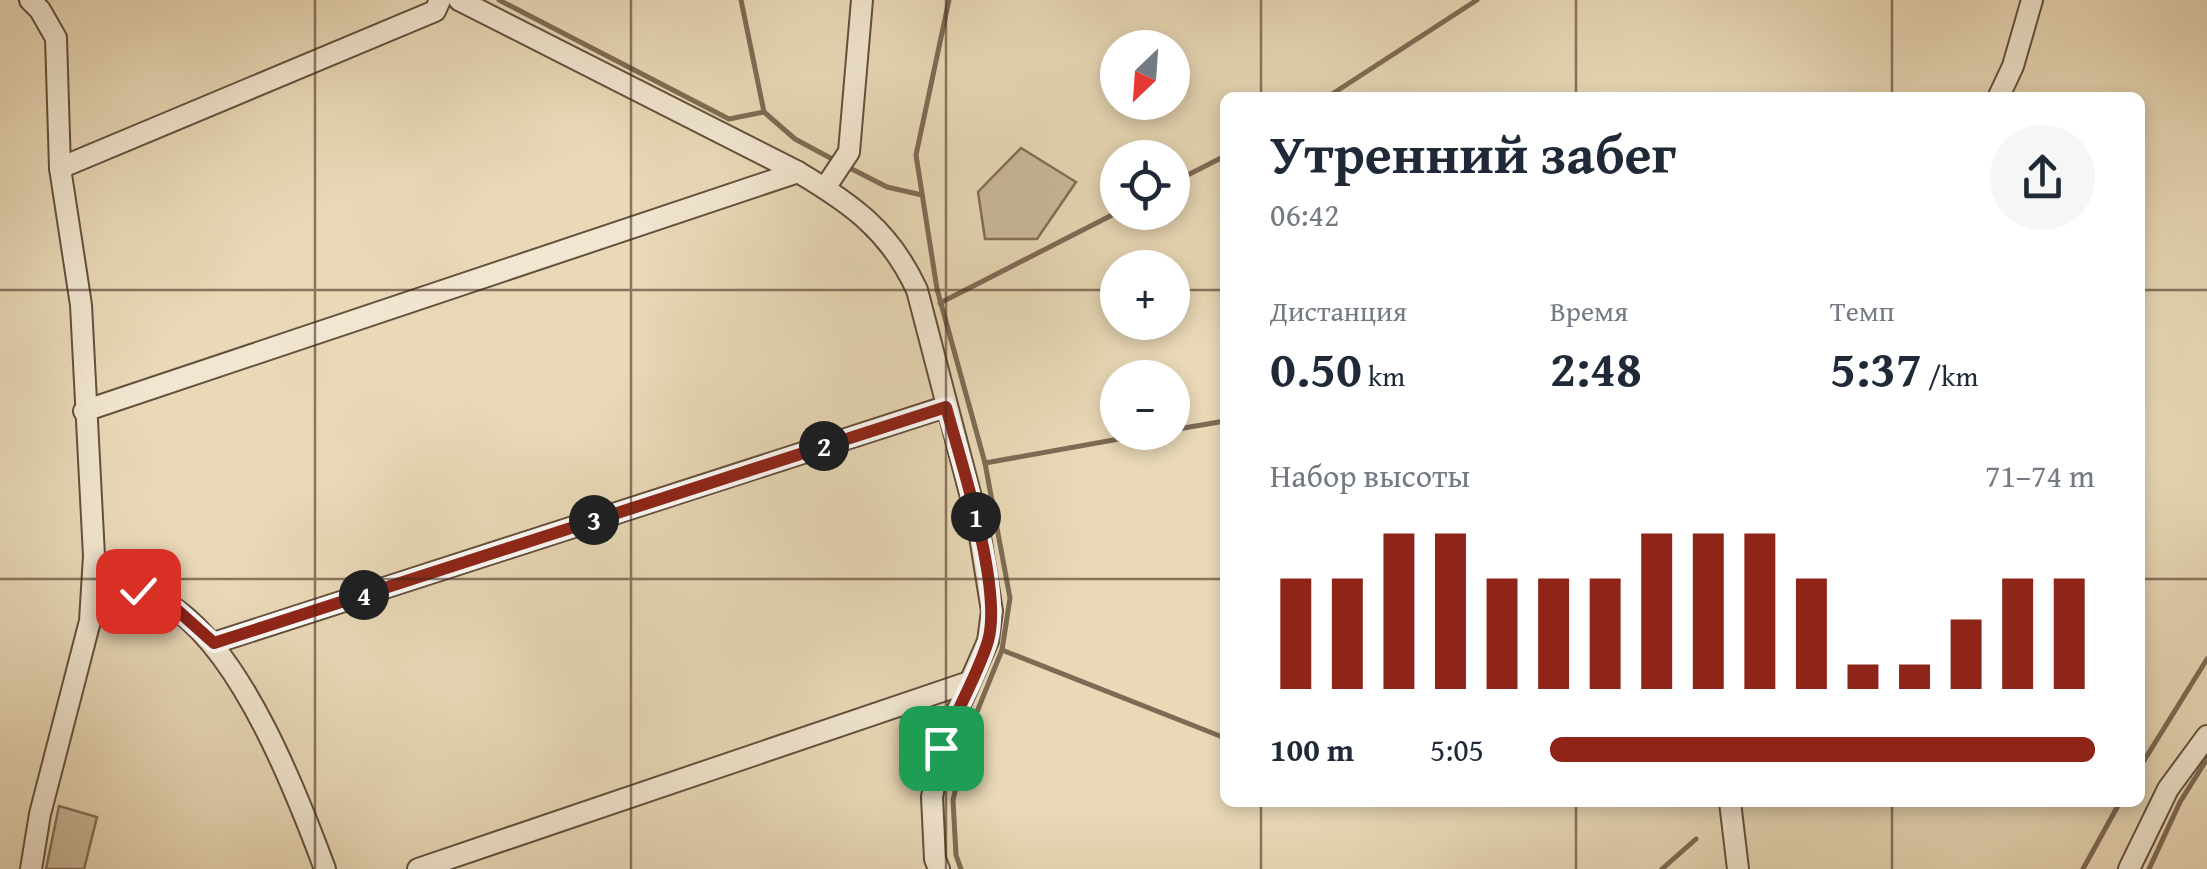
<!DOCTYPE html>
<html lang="ru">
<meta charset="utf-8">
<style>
:root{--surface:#fff;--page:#f6f6f7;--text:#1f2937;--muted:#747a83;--accent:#8f2418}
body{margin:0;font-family:"Gentium Book Plus",serif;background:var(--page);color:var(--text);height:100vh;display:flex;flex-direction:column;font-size:38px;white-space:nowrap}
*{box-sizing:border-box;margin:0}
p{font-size:32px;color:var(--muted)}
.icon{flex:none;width:55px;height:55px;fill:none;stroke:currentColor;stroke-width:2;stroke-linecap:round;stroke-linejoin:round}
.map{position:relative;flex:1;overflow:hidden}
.sheet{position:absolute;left:1220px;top:92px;width:925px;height:715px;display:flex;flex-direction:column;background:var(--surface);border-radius:15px;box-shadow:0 5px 15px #0003}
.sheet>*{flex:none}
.needle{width:65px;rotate:205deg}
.buttons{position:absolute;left:1100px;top:30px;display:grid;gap:20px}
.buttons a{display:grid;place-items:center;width:90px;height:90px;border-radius:50%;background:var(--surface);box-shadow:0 5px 15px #0003;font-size:50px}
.pin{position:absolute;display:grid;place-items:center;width:85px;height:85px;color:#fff;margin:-42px;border-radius:20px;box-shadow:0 5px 15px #0006}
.km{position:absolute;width:50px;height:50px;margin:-25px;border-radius:50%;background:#222;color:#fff;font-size:28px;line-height:50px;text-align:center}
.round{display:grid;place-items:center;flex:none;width:105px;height:105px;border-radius:52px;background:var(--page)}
.head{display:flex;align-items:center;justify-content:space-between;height:170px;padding:0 50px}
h1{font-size:55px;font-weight:700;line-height:75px}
.stats{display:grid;grid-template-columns:repeat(3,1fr);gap:15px;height:170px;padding:10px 50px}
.stats div{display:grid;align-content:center}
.stats b{font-size:50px;font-weight:700}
.stats small{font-size:28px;font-weight:400}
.stats p{font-size:28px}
.chart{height:280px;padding:20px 50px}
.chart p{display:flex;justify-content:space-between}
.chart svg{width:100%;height:180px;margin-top:10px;stroke:var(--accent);stroke-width:6}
ul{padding:0 50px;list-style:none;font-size:32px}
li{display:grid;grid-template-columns:160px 120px 1fr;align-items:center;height:75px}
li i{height:25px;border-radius:12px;background:var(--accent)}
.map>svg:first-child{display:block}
</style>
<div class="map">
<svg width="2207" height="869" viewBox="0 0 2207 869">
<rect width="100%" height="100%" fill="#e9d9b7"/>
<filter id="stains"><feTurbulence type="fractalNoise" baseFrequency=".002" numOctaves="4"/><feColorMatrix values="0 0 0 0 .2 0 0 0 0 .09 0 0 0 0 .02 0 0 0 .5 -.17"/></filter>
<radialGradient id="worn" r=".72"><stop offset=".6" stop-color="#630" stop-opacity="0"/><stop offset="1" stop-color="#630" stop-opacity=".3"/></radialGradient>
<g fill="#cbba9b" stroke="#826e58" stroke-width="2.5">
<path d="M 1021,148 L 1076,182 L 1037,239 L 985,239 L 978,192 Z"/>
<path d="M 59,806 L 97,817 L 84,869 L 46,869 Z"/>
</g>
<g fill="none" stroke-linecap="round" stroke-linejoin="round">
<g stroke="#7e6b55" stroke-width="5">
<path d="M 499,0 L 729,119 L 764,112"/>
<path d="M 741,0 L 764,112 L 795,139 L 836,161"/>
<path d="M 949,0 L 916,155 L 937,289 L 985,463 L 1010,598 L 1002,650 L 970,729 L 953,800 L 956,855 L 961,869"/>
<path d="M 1326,98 L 1477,0"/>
<path d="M 846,166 L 887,187 L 922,195"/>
<path d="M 1172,183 L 1225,156"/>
<path d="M 940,303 L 1118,212"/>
<path d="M 1172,430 L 1225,421"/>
<path d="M 985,463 L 1158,432"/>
<path d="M 1002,650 L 1225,738"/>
<path d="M 2140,767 L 2207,659"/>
<path d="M 1662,869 L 1696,839"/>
<path d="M 2083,869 L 2120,802"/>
<path d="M 2149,869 L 2180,802 L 2207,759"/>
</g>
<defs>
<g id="minor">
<path d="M 30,0 L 40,10 L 56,38 L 60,168 L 81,305 L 94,556 L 90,621 L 40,814 L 31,869"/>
<path d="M 459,0 L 798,172 C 852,204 890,231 917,290 L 978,524 L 992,611 L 988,641 L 941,748 L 932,797 L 935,859 L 939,869"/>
<path d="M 1998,98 L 2013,66 L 2032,0"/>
<path d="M 60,168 L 435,11 L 440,0"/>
<path d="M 825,188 L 849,152 L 862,0"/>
<path d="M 84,411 L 798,172"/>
<path d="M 93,576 C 120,585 154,593 178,611 C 245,661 296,791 325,869"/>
<path d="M 214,643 L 945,407"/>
<path d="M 1730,802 L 1738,869"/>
<path d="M 418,869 L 969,682"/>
<path d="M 2129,869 L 2168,789 L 2207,736"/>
</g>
</defs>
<use href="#minor" stroke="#64503e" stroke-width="24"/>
<use href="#minor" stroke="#f1e6d0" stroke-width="20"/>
</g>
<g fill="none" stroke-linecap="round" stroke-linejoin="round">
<defs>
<path id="route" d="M 138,591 L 176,609 L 214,643 L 946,407 C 961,462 1003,589 988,641 C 979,672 954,716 941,748"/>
</defs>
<use href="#route" stroke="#fff" stroke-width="20"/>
<use href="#route" stroke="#8f2418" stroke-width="12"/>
</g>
<path fill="none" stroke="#382315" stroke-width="2.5" stroke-opacity="0.55" d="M 315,0 L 315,869M 631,0 L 631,869M 946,0 L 946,869M 1261,0 L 1261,98M 1576,0 L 1576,98M 1892,0 L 1892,98M 0,290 L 1118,290M 1172,290 L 1225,290M 2140,290 L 2207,290M 0,579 L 1225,579M 2140,579 L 2207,579M 1261,802 L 1261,869M 1576,802 L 1576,869M 1892,802 L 1892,869"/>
<rect width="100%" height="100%" filter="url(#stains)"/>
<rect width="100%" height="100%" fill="url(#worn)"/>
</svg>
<div class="buttons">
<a><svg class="needle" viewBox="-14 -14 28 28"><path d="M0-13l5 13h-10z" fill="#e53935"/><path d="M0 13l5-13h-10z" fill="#747a83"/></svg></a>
<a><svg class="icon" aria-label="locate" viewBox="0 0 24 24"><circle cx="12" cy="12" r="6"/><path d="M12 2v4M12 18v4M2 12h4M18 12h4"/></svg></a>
<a>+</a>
<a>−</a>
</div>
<div class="pin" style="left:941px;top:748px;background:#1e9e55"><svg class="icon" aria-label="arrive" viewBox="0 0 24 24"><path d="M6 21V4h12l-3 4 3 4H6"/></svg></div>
<div class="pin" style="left:138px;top:591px;background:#d93025"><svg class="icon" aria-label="check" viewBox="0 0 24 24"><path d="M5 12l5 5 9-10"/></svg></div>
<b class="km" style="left:976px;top:517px">1</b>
<b class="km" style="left:824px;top:446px">2</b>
<b class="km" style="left:594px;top:520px">3</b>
<b class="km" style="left:364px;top:595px">4</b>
<section class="sheet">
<div class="head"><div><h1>Утренний забег</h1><p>06:42</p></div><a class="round"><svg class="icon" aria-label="share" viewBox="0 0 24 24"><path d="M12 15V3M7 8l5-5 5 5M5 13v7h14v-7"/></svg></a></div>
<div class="stats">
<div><p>Дистанция</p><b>0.50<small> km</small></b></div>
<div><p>Время</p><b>2:48</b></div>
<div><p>Темп</p><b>5:37<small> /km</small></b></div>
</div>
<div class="chart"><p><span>Набор высоты</span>71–74 m</p>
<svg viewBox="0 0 160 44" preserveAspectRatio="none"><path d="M5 44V17M15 44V17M25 44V6M35 44V6M45 44V17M55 44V17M65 44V17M75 44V6M85 44V6M95 44V6M105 44V17M115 44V38M125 44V38M135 44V27M145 44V17M155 44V17"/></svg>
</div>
<ul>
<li><b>100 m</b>5:05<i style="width:100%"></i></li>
</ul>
</section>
</div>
